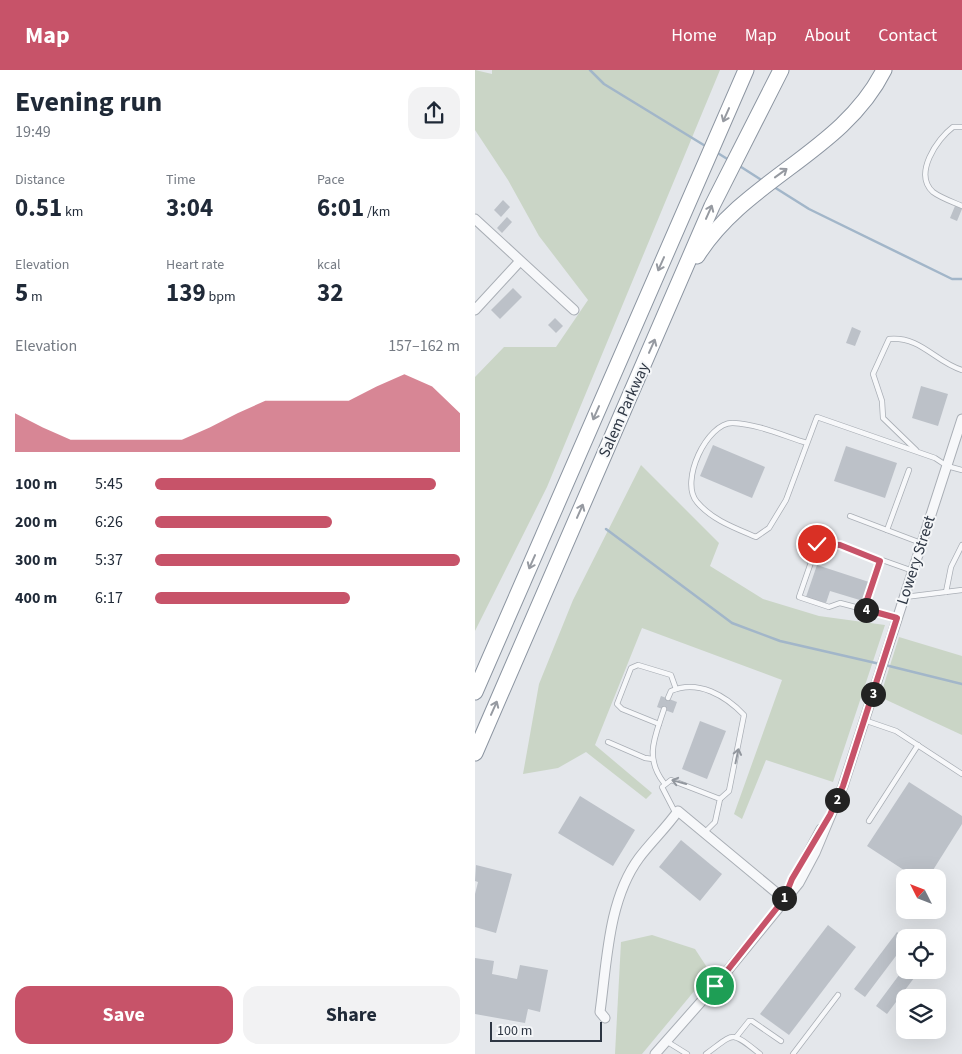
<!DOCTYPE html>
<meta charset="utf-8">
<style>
:root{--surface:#fff;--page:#f2f2f3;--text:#1f2937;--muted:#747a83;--accent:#c75369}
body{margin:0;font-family:"Source Sans 3",sans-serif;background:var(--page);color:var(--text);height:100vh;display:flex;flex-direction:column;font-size:19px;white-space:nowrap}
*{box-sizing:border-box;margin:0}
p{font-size:16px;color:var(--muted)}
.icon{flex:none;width:28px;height:28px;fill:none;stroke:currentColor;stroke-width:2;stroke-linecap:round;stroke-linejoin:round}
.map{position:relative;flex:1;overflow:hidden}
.details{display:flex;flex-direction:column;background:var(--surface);width:475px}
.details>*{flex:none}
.needle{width:32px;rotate:312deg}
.fabs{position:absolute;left:421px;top:799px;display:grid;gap:10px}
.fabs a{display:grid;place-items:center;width:50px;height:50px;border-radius:10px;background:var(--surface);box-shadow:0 5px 20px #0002;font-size:25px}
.scale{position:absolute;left:15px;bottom:12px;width:112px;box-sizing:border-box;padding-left:5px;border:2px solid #2d3643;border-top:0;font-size:14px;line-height:18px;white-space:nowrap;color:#2d3643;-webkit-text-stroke:4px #f4f6f8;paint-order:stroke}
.pin{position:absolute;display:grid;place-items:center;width:42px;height:42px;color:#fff;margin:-21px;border:2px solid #fff;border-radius:50%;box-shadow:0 1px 5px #0007}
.km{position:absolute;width:25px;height:25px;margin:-12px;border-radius:50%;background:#222;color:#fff;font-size:14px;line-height:25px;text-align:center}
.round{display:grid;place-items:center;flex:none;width:52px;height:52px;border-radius:15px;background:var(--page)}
.summary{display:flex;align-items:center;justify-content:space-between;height:85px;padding:0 15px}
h1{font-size:28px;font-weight:700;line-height:38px}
.stats{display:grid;grid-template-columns:repeat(3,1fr);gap:8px;height:85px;padding:5px 15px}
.stats div{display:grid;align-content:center}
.stats b{font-size:25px;font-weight:700}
.stats small{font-size:14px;font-weight:400}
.stats p{font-size:14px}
.chart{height:140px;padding:10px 15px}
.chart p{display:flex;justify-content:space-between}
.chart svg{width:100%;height:90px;margin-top:5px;fill:var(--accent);opacity:.7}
.action{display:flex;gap:10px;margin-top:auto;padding:10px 15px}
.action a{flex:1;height:58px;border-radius:15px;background:var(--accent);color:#fff;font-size:20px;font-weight:700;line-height:58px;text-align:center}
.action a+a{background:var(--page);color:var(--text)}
ul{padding:0 15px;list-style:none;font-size:16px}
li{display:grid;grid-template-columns:80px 60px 1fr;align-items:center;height:38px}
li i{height:12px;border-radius:6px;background:var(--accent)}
header{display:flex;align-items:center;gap:30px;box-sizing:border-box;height:70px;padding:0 25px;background:var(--accent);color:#fff}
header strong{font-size:24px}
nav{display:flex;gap:28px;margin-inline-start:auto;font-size:18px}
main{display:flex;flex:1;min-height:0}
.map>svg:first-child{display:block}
</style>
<header>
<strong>Map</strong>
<nav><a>Home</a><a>Map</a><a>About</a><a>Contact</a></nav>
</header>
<main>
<section class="details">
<div class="summary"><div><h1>Evening run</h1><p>19:49</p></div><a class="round"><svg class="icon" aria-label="share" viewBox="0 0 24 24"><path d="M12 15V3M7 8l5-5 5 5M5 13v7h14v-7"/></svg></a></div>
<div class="stats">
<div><p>Distance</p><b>0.51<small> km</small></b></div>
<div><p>Time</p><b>3:04</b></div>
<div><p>Pace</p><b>6:01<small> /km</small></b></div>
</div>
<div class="stats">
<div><p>Elevation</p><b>5<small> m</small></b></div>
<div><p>Heart rate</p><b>139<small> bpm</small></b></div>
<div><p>kcal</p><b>32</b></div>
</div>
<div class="chart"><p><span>Elevation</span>157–162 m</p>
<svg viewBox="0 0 160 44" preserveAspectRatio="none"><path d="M0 44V25L10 32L20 38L30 38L40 38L50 38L60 38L70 32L80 25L90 19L100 19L110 19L120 19L130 12L140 6L150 12L160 25V44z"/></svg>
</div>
<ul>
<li><b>100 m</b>5:45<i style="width:92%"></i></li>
<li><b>200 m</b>6:26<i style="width:58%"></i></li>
<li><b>300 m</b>5:37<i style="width:100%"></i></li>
<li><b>400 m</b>6:17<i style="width:64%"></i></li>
</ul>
<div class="action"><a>Save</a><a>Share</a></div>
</section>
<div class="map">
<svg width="487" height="984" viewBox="0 0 487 984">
<rect width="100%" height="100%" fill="#e4e7eb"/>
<g fill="#cad5c6">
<path d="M 0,0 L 17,4 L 17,0 L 245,0 L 72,417 L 0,561 L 0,307 L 29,277 L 81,277 L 113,230 L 64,166 L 33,110 L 0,60 Z"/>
<path d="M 166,395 L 244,473 L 235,496 L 288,529 L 344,546 L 410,555 L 358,712 L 291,690 L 267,749 L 259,744 L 307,610 L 167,558 L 120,675 L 177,723 L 171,729 L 111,682 L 83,698 L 48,704 L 64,614 L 98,530 Z"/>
<path d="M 424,567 L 487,586 L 487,665 L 405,627 Z"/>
<path d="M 177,865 L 220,879 L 235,902 L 167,984 L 140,984 L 146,872 Z"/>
</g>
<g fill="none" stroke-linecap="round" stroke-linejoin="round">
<g stroke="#a2b6c9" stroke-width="2.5">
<path d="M 115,0 L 129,14 L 232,77"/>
<path d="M 241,82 L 254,90"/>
<path d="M 263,95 L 288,111"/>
<path d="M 299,117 L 334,139 L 477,209 L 487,209"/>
<path d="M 131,459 L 257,553 L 305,571 L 405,594"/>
<path d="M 410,595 L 487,614"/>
</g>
</g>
<g fill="#bcc1c8">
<path d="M 28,130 L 35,137 L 26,147 L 19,140 Z"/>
<path d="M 480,136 L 487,139 L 482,151 L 475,148 Z"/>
<path d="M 32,147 L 37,152 L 27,163 L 22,158 Z"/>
<path d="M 38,218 L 47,227 L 25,249 L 16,240 Z"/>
<path d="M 80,248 L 88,256 L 81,263 L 73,255 Z"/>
<path d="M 377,257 L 386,261 L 380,276 L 371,273 Z"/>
<path d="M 446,316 L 473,324 L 463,356 L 437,348 Z"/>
<path d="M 238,375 L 290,397 L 277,428 L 225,406 Z"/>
<path d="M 371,376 L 422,393 L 410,428 L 359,411 Z"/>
<path d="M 342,495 L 394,512 L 388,531 L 355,521 L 351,533 L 331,527 Z"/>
<path d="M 186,626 L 202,632 L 198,643 L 182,637 Z"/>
<path d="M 225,651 L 251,661 L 232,709 L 207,699 Z"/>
<path d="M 434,712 L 487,746 L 487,754 L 453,808 L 441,808 L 392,776 Z"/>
<path d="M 105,726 L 160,760 L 138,796 L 83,763 Z"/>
<path d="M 206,770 L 247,804 L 225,831 L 184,797 Z"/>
<path d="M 1,795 L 37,804 L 21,863 L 0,857 L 0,824 L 3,812 L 0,811 Z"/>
<path d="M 353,855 L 381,877 L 314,965 L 285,944 Z"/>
<path d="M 422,862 L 430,868 L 430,874 L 390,927 L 379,919 Z"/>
<path d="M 0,888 L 19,891 L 17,904 L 42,909 L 45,895 L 73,900 L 65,942 L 53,939 L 50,953 L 0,944 Z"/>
<path d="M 430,897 L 430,900 L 445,900 L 412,944 L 401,936 Z"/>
</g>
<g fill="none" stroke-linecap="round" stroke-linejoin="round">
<defs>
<g id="lane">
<path d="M 487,57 L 478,57 C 462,69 438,104 458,122 C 466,128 478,132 487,136"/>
<path d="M 332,373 C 309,366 283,354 258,353 C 232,352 204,412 222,432 C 237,450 260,458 281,467 L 294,458 L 311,430 L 342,347 L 460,388 L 472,396 L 487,400"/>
<path d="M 441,380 L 408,348 L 407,331 L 398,304 L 414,269 C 446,266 460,292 487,300"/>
<path d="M 375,446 L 446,473"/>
<path d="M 412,460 L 434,400"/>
<path d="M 471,522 L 476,497 L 487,475"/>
<path d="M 430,527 L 487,520"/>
<path d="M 389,539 L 405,491"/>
<path d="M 422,548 L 365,533 L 354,537 L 324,527 L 342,475 L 365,475 L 438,501"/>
<path d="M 193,628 L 196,621 C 223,609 251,626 269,645 L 254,721 L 245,729"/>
<path d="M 189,639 C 180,667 169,687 189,713"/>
<path d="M 389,650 L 421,661 L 487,704"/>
<path d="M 184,654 L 147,639 L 142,634 L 156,598 L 163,595 L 196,605 L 201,619"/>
<path d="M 133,672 L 170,688 L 178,689"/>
<path d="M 201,744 L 187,717 L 196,710 L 245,729 L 240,752 L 229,763"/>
<path d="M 394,751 L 443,675"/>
<path d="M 262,966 L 274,951 L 277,951 L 306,971"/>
<path d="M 191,971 L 212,984"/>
<path d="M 231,984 C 260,963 255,960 285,984"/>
<path d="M 318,984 L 363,925"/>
</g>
<g id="street">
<path d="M 0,149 L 99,240"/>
<path d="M 0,240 L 45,191"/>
<path d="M 312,822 L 346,759"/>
<path d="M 130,948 L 125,942 C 132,892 133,830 164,788 C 176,772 191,758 203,741 L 309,829"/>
<path d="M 180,984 L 240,916 L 324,813 L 340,783 L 368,716 L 487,349"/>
</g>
<g id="highway">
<path d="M 222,186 C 270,109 368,82 409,0"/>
<path d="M 0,622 L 271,0"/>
<path d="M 0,683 L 237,136 L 306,0"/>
</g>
</defs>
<use href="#lane" stroke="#a9aeb5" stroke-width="6"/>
<use href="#street" stroke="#a9aeb5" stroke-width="11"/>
<use href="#highway" stroke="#8c95a1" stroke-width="17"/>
<use href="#lane" stroke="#f7f8fa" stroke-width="4.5"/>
<use href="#street" stroke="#f7f8fa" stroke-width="9"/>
<use href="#highway" stroke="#fff" stroke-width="15"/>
</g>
<defs><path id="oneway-shaft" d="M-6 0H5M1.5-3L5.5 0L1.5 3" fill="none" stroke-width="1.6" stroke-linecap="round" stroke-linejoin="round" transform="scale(1.25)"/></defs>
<g stroke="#969aa1">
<use href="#oneway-shaft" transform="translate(251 45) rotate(114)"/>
<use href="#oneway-shaft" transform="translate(306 103) rotate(-36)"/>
<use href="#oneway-shaft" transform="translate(234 142) rotate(-66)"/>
<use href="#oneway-shaft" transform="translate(186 194) rotate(114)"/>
<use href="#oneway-shaft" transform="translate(177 276) rotate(-66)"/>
<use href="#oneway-shaft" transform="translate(121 343) rotate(114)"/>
<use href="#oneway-shaft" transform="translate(105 441) rotate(-66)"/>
<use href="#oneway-shaft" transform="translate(57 492) rotate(114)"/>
<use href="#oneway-shaft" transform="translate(19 638) rotate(-66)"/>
</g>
<g stroke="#92979e">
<use href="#oneway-shaft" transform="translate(262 686) rotate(-78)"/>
<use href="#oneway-shaft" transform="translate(204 712) rotate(-165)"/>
</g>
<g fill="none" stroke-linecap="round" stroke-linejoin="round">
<defs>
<path id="route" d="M 240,916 L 309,829 L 317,809 L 355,745 L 368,716 L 422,548 L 389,539 L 405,491 L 365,475 L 342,474"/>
</defs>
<use href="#route" stroke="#fff" stroke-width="10"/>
<use href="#route" stroke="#c75369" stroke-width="6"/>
</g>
<g text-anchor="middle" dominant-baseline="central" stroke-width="4" stroke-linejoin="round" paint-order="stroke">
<g font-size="16" fill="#2d3643" stroke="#f4f6f8">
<text transform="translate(149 340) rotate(-66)">Salem Parkway</text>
<text transform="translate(441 490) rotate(-72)">Lowery Street</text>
</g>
</g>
</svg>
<div class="fabs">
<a><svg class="needle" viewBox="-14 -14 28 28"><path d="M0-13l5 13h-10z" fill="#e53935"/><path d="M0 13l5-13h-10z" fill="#747a83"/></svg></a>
<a><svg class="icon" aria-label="locate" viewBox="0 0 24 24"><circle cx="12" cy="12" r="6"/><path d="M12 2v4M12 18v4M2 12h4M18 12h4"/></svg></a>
<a><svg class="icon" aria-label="layers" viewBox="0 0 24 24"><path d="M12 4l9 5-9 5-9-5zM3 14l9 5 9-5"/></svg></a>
</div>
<div class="scale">100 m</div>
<div class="pin" style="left:240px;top:916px;background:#1e9e55"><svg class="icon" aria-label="arrive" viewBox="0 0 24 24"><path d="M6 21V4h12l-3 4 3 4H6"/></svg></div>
<div class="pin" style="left:342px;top:474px;background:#d93025"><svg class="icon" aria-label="check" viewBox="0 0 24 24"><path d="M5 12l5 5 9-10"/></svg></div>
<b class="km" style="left:309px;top:828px">1</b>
<b class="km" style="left:362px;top:730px">2</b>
<b class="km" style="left:398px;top:624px">3</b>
<b class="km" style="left:391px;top:540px">4</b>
</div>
</main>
